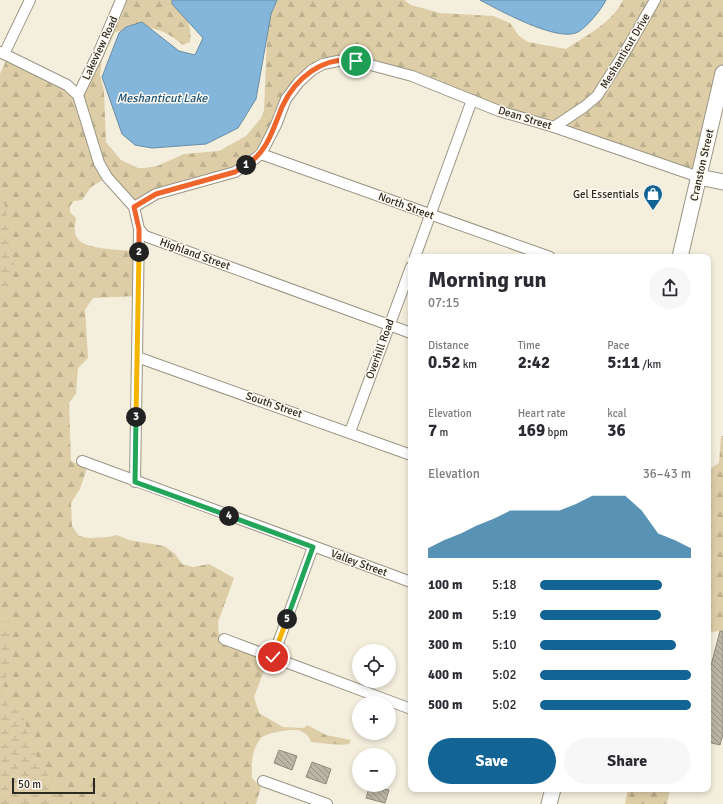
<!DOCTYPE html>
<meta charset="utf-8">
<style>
:root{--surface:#fff;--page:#f7f7f7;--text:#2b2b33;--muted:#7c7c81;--accent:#126495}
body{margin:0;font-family:Signika,sans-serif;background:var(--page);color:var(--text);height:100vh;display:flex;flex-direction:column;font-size:15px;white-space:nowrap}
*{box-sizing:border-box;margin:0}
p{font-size:13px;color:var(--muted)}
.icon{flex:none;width:22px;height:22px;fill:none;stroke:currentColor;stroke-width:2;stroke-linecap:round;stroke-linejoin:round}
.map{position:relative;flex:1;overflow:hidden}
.sheet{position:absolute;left:408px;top:254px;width:303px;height:538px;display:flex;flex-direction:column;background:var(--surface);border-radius:8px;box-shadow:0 2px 6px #0003}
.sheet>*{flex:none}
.controls{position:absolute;left:352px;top:644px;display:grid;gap:8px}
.controls a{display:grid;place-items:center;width:44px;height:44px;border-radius:50%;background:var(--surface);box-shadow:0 2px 6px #0003;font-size:20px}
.scale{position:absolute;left:12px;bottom:10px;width:83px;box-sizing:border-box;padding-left:4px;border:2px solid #2b2922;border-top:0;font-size:11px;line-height:14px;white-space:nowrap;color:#2b2922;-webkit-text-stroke:3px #fffbf1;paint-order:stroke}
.pin{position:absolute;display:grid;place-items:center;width:34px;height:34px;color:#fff;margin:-17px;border:2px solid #fff;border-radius:50%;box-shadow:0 1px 4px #0007}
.km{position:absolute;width:20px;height:20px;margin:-10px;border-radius:50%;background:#222;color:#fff;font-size:11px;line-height:20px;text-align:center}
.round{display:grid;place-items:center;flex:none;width:42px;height:42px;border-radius:21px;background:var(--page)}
.head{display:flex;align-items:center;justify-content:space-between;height:68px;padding:0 20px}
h1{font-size:22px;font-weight:800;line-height:30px}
.stats{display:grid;grid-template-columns:repeat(3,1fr);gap:6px;height:68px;padding:4px 20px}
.stats div{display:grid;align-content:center}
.stats b{font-size:17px;font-weight:800}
.stats small{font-size:11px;font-weight:400}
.stats p{font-size:11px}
.chart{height:112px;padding:8px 20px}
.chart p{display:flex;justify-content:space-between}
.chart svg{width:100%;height:72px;margin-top:4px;fill:var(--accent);opacity:.7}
.button{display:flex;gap:8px;margin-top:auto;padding:8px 20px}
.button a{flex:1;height:46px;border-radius:24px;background:var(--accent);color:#fff;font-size:16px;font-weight:800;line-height:46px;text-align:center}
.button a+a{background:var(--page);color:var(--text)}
ul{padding:0 20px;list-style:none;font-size:13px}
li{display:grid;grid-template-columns:64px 48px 1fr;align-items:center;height:30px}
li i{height:10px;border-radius:5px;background:var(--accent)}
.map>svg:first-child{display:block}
</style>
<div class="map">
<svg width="723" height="804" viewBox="0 0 723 804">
<defs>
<pattern id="forest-firs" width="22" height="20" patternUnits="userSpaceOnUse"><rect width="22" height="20" fill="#ddcea7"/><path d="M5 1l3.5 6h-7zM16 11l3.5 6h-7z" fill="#beb18f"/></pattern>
<pattern id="wetland-marsh" width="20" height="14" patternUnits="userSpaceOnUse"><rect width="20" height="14" fill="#ddcea7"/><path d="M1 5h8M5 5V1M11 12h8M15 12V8" fill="none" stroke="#beb18f"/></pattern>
<pattern id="building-back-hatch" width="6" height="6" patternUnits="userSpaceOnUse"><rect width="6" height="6" fill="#bbb5a5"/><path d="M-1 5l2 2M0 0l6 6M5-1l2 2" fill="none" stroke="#989386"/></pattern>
</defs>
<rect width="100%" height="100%" fill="#f4eedd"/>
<g fill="url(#forest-firs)">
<path d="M 122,0 L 176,0 C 184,14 193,25 190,42 L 183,45 C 158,24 146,26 115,32 L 102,60 L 100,75 L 104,91 L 106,142 L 121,160 L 138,168 L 144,168 L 157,166 L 184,154 L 219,151 L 246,136 L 261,118 L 264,110 L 268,13 L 272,0 L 404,0 L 411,5 L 440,13 L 493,16 L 510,23 L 519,36 L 528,42 L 566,49 C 586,36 613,22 623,0 L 723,0 L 723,80 L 700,173 L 559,128 L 412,74 L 330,61 L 292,90 L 264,148 L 248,163 L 135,205 L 106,178 L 91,187 L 82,200 L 74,201 L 70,206 L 70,212 L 76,218 C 75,226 73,233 78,239 C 86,250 124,250 138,251 L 137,296 L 93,298 L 85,310 L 88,358 L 78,368 L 76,394 L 69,403 L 71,461 L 86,468 L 86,471 L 80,489 L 71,503 L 72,526 L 79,536 L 88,538 L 108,537 L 117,535 L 129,540 L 164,546 L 175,554 L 182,564 L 193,567 L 209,564 L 234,578 L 218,622 L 219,637 L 228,645 L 268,661 L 254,697 L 259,713 L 283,727 L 304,728 L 307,725 L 326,735 L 351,740 L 349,744 C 340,746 322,743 311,742 C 309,737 307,734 301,731 C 294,728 264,733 260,739 C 252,750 251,764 252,778 L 261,787 L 256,804 L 0,804 L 0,74 L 8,56 L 76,92 Z"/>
<path d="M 723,436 L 723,630 L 708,633 L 708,470 L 719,463 L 721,437 Z"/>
<path d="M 628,789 L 670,789 L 667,804 L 625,804 Z"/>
</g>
<g fill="url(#wetland-marsh)">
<path d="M 0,200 L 5,205 L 15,269 L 0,302 Z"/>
<path d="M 9,621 L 10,665 L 1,695 L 9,707 L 23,713 L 31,747 L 59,794 L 52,804 L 0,804 L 0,624 Z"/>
</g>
<g fill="#84b6dc" stroke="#698ca4">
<path d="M 172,0 L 277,0 L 271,14 L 256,99 L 238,128 L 206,144 L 152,148 L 135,145 L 122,134 L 102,77 L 119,33 L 126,27 L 142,22 L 179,51 L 195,55 L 203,38 L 172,4 Z"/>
<path d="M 480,0 L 606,0 C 602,9 587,27 578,32 C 558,43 499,10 480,0 Z"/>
</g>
<g fill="url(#building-back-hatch)" stroke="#8f8a7a">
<path d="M 720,631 L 723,631 L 723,734 L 720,745 L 708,742 L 708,677 Z"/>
<path d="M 279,750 L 297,756 L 292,770 L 274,763 Z"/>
<path d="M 312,762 L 331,769 L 326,784 L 306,777 Z"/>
<path d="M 370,785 L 389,790 L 385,803 L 366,798 Z"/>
</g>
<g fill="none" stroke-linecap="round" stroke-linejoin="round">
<defs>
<g id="street">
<path d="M 0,52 L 67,85 L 78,95 L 99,163 L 107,177 L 134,207 L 139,229 L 145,236 L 411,333"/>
<path d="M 4,54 L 30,0"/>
<path d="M 78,95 L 98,54 L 121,0"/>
<path d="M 554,127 L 584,107 L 597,96 L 625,52 L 655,0"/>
<path d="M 261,154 L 550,257"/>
<path d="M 134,207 L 156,194 L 235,172 L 248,164 L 261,154 L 276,125 L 286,99 L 299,82 L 312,70 L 323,64 L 348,59 L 412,76 L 499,111 L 554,127 L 699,177"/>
<path d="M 415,257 L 472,100"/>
<path d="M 137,357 L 411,455"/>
<path d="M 350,432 L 411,267"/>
<path d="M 82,461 L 411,582"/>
<path d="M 135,482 L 139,229"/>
<path d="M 224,639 L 411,709"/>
<path d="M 273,657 L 313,547"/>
<path d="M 263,781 L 327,804"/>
</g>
<g id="secondary">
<path d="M 699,177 L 723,182"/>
<path d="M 680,257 L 723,73"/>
<path d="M 549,804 L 553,789"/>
</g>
</defs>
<use href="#street" stroke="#9a9585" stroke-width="12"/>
<use href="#secondary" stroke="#9a9585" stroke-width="17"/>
<use href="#street" stroke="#fff" stroke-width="10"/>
<use href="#secondary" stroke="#fff" stroke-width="15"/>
</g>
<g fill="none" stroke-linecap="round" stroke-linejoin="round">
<defs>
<path id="split-1" d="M 246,165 C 267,153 273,129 282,107 C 295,78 324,55 356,61"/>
<path id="split-2" d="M 139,252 L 139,229 L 134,207 L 156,194 L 235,172 L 246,165"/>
<path id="split-3" d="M 136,417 L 139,252"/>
<path id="split-4" d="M 136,417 L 135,482 L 229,516"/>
<path id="split-5" d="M 229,516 L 313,547 L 287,619"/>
<path id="split-6" d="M 273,657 L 287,619"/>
</defs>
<use href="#split-1" stroke="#fff" stroke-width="8"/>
<use href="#split-2" stroke="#fff" stroke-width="8"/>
<use href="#split-3" stroke="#fff" stroke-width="8"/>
<use href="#split-4" stroke="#fff" stroke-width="8"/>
<use href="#split-5" stroke="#fff" stroke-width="8"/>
<use href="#split-6" stroke="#fff" stroke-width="8"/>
<use href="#split-1" stroke="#f0652b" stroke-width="5"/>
<use href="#split-2" stroke="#f0652b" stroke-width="5"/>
<use href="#split-3" stroke="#f5b400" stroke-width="5"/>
<use href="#split-4" stroke="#22a559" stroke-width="5"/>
<use href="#split-5" stroke="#22a559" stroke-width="5"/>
<use href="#split-6" stroke="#f5b400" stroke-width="5"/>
</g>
<defs>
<symbol id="shop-pin" viewBox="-11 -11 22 30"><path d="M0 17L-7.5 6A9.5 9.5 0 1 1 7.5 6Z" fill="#126495" stroke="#fffbf1"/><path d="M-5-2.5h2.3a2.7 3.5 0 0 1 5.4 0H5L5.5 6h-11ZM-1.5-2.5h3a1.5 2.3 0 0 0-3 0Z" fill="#fff"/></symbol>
</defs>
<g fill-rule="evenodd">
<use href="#shop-pin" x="642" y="183" width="22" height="30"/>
</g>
<g text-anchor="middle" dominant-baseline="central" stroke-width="3" stroke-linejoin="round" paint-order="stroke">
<g font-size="11" fill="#2b2922" stroke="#fffbf1">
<text transform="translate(100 48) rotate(-65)">Lakeview Road</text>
<text transform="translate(625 51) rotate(-59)">Meshanticut Drive</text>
<text transform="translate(525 118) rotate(17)">Dean Street</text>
<text transform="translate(702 165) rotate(-77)">Cranston Street</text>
<text transform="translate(406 206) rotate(20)">North Street</text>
<text transform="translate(195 254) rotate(20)">Highland Street</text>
<text transform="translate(380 349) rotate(-70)">Overhill Road</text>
<text transform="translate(274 405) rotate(19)">South Street</text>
<text transform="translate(359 563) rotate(20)">Valley Street</text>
</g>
<g font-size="11" fill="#2b2922" stroke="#fffbf1" text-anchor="end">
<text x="639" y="194">Gel Essentials</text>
</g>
<g font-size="12" font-style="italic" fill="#1a5278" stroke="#fffbf1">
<text x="162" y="98">Meshanticut Lake</text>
</g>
</g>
</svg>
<div class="controls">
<a><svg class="icon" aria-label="locate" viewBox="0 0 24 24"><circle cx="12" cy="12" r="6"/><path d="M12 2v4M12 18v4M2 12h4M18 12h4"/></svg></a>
<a>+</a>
<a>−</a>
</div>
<div class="scale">50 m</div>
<div class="pin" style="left:356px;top:61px;background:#1e9e55"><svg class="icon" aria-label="arrive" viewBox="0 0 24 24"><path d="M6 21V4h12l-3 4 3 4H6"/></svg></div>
<div class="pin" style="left:273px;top:657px;background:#d93025"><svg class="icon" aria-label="check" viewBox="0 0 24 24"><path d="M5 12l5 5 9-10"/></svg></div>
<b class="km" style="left:246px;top:165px">1</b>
<b class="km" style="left:139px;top:252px">2</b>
<b class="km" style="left:136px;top:417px">3</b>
<b class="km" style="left:229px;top:516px">4</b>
<b class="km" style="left:287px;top:619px">5</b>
<section class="sheet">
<div class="head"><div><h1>Morning run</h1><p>07:15</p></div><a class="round"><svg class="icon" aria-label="share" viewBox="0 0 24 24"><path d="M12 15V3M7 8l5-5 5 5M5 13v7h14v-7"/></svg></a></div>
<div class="stats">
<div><p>Distance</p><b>0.52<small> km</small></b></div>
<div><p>Time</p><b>2:42</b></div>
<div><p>Pace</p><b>5:11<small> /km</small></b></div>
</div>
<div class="stats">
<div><p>Elevation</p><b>7<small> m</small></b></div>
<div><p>Heart rate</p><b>169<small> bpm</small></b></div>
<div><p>kcal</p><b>36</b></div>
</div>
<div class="chart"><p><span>Elevation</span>36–43 m</p>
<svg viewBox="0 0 160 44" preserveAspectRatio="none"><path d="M0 44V38L10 33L20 29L30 24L40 20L50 15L60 15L70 15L80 15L90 11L100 6L110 6L120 6L130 15L140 29L150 33L160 38V44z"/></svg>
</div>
<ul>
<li><b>100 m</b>5:18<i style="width:81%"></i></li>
<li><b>200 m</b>5:19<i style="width:80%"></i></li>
<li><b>300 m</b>5:10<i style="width:90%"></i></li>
<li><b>400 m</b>5:02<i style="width:100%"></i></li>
<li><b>500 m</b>5:02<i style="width:100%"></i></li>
</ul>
<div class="button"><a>Save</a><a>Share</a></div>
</section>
</div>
